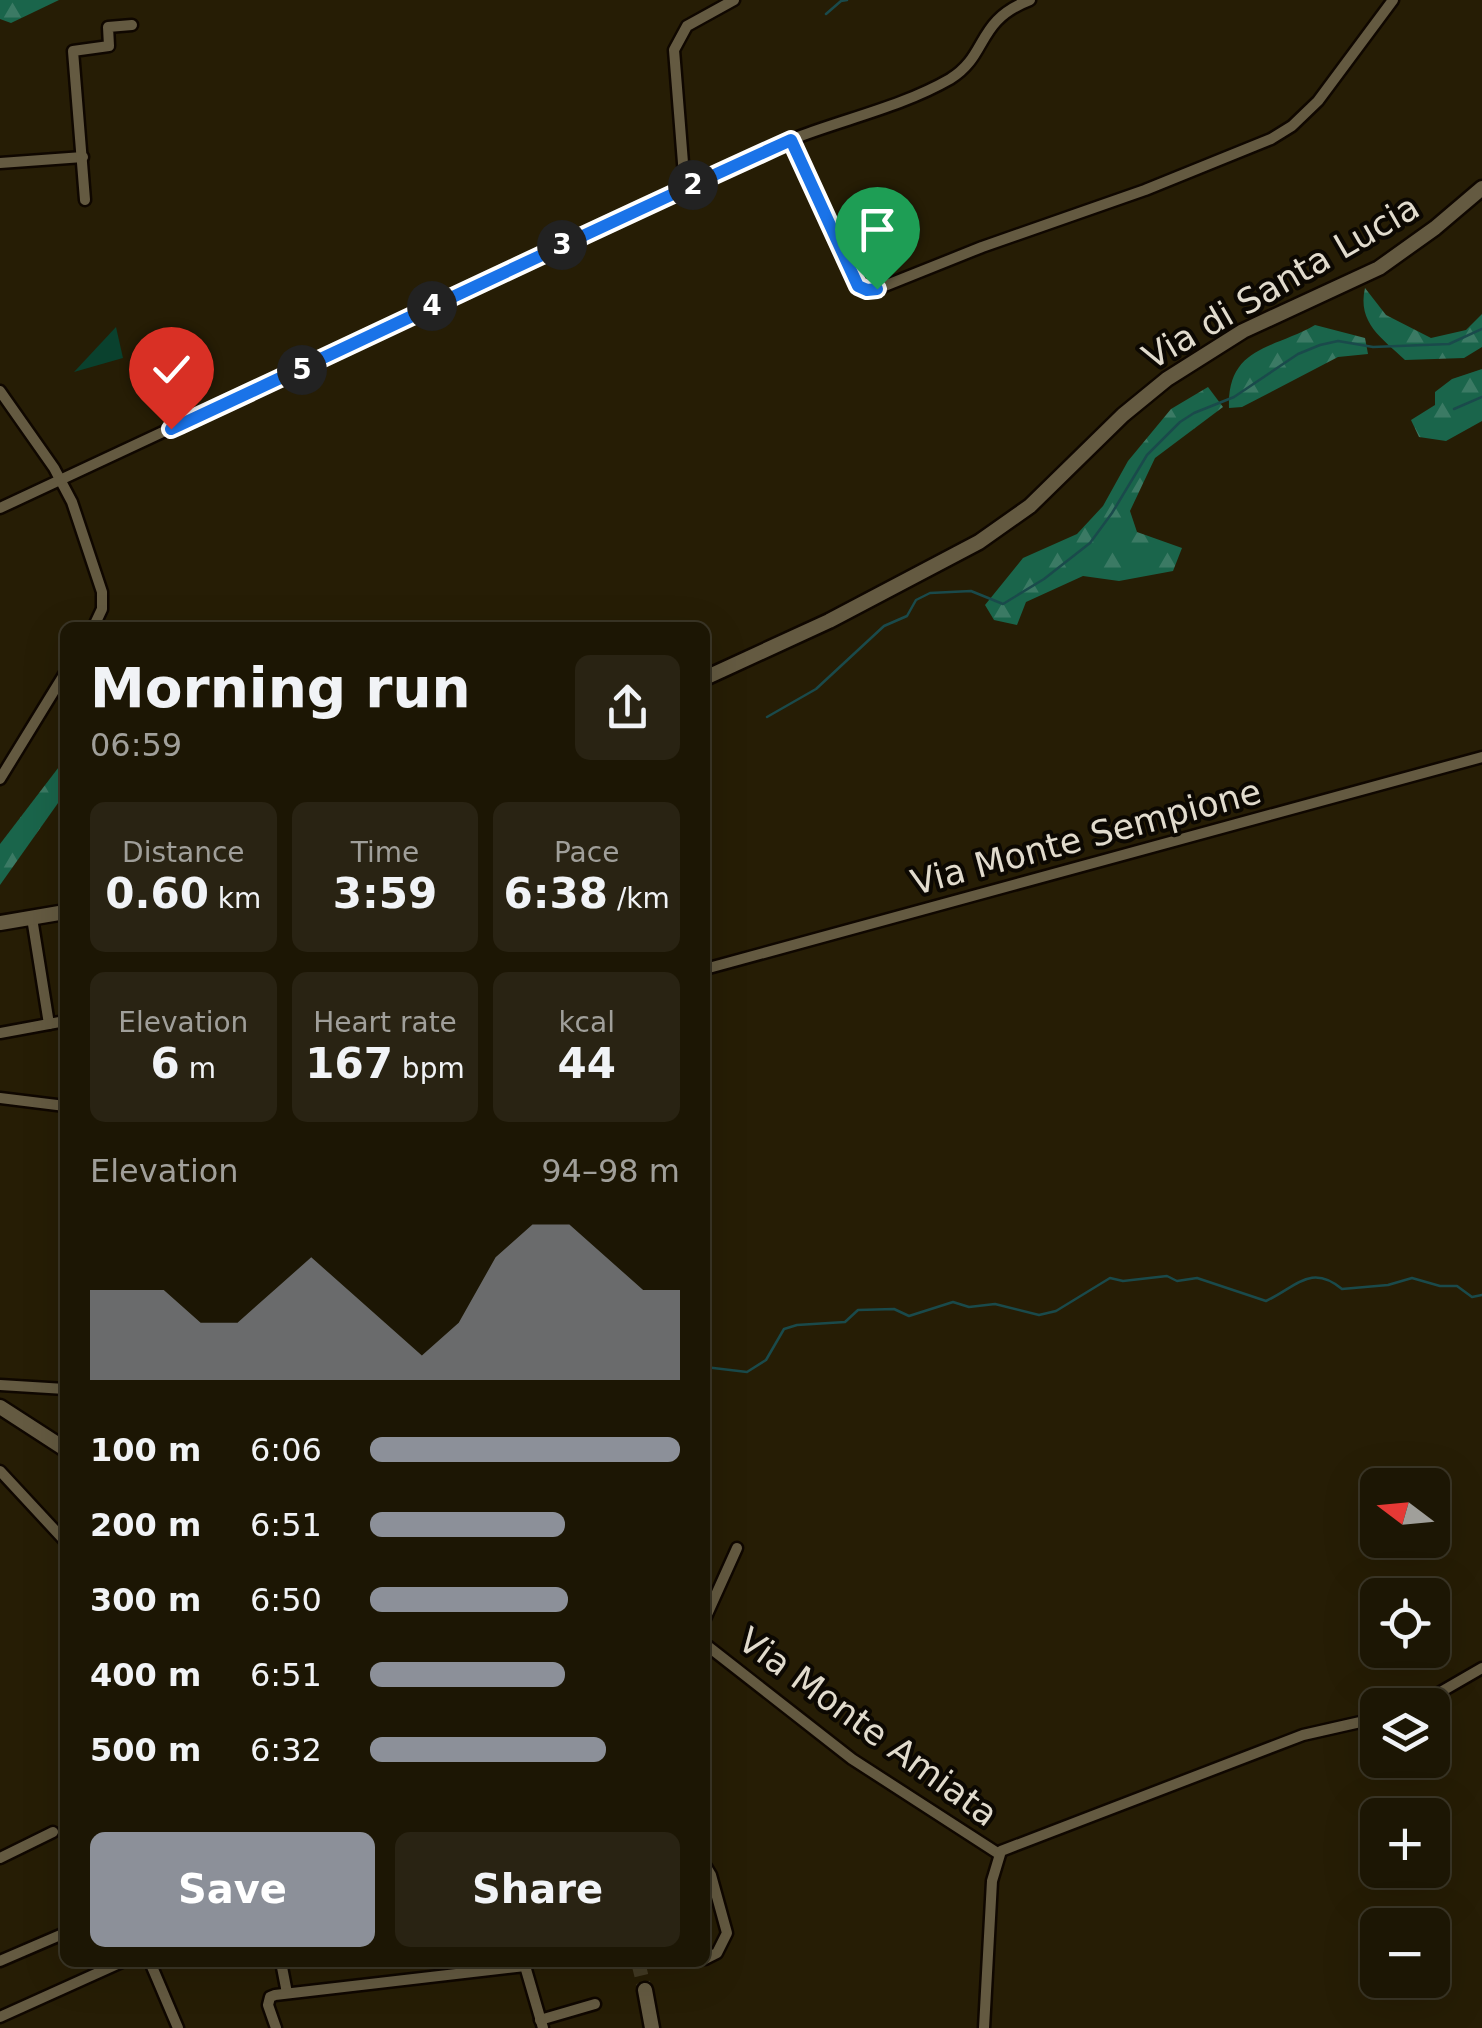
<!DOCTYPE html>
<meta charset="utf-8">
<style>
:root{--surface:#1c1604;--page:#292313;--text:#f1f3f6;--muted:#a09f9a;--line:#3a3526;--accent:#8c9099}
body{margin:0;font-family:"DejaVu Sans",sans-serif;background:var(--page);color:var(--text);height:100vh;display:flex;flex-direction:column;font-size:38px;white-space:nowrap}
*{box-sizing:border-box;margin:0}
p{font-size:32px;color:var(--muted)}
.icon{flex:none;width:55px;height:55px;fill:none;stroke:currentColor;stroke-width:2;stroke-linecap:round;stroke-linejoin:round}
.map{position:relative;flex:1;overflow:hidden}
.panel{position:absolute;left:60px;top:622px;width:650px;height:1345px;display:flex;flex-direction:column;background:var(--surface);border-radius:15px;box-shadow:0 10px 40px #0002,0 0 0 2px var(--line)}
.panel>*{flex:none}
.needle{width:65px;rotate:286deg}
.controls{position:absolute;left:1360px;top:1468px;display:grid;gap:20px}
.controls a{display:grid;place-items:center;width:90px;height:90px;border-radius:15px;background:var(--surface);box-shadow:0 10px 40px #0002,0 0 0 2px var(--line);font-size:50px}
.pin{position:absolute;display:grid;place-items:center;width:85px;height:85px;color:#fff;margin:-102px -42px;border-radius:50% 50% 50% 0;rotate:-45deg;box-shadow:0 0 10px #0007}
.pin .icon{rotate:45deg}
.km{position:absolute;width:50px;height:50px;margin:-25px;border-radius:50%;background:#222;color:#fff;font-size:28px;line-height:50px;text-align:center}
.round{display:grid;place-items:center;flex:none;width:105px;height:105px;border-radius:15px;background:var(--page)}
.overview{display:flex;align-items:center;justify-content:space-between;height:170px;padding:0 30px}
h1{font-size:55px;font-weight:700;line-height:75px}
.figures{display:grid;grid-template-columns:repeat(3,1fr);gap:15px;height:170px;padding:10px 30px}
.figures div{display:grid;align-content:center;border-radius:15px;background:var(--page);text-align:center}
.figures b{font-size:42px;font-weight:700}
.figures small{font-size:28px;font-weight:400}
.figures p{font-size:28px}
.chart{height:280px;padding:20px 30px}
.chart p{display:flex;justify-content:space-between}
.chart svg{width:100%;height:180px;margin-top:10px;fill:var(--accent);opacity:.7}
.cta{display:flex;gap:20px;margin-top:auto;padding:20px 30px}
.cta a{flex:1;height:115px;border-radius:15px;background:var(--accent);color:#fff;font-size:40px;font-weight:700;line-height:115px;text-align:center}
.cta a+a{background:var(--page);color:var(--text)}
ul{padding:0 30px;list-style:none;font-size:32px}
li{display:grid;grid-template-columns:160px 120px 1fr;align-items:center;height:75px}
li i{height:25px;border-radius:12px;background:var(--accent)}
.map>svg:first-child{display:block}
</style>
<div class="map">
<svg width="1482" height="2028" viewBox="0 0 1482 2028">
<defs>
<pattern id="forest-firs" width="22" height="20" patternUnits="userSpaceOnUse" patternTransform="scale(2.5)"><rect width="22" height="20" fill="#1a654b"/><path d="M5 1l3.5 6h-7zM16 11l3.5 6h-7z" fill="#3b7a64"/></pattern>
</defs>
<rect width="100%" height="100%" fill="#261d05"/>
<path fill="#0a412e" d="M 116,327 L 123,358 L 74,372 Z"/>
<g fill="url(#forest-firs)">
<path d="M 0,0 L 59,0 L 11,23 L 0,19 Z"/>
<path d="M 1365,288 L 1386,315 L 1431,338 L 1466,330 L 1482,314 L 1482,347 L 1464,358 L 1405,360 C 1382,338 1357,323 1365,288 Z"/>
<path d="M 1315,325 L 1365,338 L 1368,354 L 1338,357 L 1242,407 L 1229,408 C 1227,346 1274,349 1315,325 Z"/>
<path d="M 1482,369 L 1482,421 L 1446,441 L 1419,437 L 1411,420 L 1435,405 L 1435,392 L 1452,379 Z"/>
<path d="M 1208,387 L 1223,407 L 1155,458 L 1130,511 L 1137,532 L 1182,548 L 1173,571 L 1119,581 L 1083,576 L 1026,602 L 1017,625 L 994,620 L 985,605 L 1023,558 L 1077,534 L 1103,506 L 1128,461 L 1171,409 Z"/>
<path d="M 65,759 L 63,796 L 0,885 L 0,844 Z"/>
</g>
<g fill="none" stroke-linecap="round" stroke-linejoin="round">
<g stroke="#1a4a4b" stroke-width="2.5">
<path d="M 826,14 L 841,1 L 847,0"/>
<path d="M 1454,409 L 1482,397"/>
<path d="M 767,717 L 816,689 L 884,626 L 907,616 L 916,600 L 930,593 L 971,591 L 1003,604 L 1044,579 L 1090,543 L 1112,513 L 1147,455 L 1180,422 L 1194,413 L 1234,397 L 1298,354 L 1320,345 L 1338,341 L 1373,347 L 1449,344 L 1482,329"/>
<path d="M 705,1367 L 747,1372 L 766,1360 L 784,1329 L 797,1325 L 845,1322 L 858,1310 L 894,1309 L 909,1316 L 953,1302 L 969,1307 L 995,1304 L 1039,1315 L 1056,1311 L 1110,1278 L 1123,1281 L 1167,1276 L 1177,1281 L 1197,1278 L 1266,1301 C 1296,1287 1311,1263 1342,1289 L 1388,1285 L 1412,1278 L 1440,1286 L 1457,1286 L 1472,1297 L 1482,1295"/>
</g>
<path stroke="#423a23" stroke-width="14" stroke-dasharray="14 7" stroke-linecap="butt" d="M 638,1962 L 645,1990"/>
<defs>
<g id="street">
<path d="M 791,141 L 858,285 L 867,290 L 877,289 L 982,247 L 1145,190 L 1271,139 L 1292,126 L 1318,101 L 1393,0"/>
<path d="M 0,163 L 83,157"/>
<path d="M 685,188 L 674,50 L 687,26 L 734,0"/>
<path d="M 85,200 L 73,51 L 109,46 L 108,27 L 132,25"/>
<path d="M 0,391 L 54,468 L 72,502 L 102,592 L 102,609 L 93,628"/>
<path d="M 0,508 L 685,188 C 723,172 760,152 798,137 C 848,118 903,106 950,79 C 989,55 975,21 1030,0"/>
<path d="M 0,779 L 65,673"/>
<path d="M 32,918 L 49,1024"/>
<path d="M 705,969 L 1482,757"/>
<path d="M 0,1033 L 65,1021"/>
<path d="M 0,1098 L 65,1106"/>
<path d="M 0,1385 L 65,1389"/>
<path d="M 0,1471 L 65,1541"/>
<path d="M 705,1619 L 737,1548"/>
<path d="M 705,1644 L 852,1759 L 999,1854"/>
<path d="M 1418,1705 L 1482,1668"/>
<path d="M 0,1858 L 53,1832"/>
<path d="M 705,1865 L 711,1875 L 727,1933 L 717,1953 L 705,1959"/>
<path d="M 0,1961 L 65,1933"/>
<path d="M 150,1962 L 178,2028"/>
<path d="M 281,1962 L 287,1993"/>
<path d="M 0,2017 L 122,1962"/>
<path d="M 540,2020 L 595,2004"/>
<path d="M 276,2028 L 268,2005 L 270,1997 L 275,1995 L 525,1966 L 543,2028"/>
<path d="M 984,2028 L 992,1881 L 1001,1851 L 1303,1735 L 1378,1718"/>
</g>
<g id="secondary">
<path d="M 705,678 L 829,621 L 979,542 L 1030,506 L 1123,415 L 1167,379 L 1243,331 L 1379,268 L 1435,228 L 1482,188"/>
<path d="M 0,923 L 65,912"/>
<path d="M 0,1407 L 65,1449"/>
<path d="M 645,1990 L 652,2028"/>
</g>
</defs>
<use href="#street" stroke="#0f0700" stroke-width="15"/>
<use href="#secondary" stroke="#0f0700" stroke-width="19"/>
<use href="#street" stroke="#645a41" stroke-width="10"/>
<use href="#secondary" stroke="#645a41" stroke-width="14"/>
</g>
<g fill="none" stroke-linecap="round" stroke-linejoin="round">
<defs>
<path id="route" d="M 171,429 C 378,333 583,234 791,140 L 858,286 L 867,290 L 877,289"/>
</defs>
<use href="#route" stroke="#fff" stroke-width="20"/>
<use href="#route" stroke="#1a73e8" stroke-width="12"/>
</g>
<g text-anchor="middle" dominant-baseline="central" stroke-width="8" stroke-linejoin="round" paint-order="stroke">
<g font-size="35" fill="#e1dbcd" stroke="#0c0802">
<text transform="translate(1281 282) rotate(-30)">Via di Santa Lucia</text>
<text transform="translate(1086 837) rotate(-15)">Via Monte Sempione</text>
<text transform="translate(868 1727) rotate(36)">Via Monte Amiata</text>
</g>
</g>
</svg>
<div class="controls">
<a><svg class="needle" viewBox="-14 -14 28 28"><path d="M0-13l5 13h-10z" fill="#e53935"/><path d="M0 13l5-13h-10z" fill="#a09f9a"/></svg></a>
<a><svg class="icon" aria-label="locate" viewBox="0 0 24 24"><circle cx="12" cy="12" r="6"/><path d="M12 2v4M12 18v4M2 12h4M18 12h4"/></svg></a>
<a><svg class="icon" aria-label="layers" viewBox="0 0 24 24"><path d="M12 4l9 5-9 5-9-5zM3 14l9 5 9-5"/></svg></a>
<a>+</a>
<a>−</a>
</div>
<div class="pin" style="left:877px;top:289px;background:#1e9e55"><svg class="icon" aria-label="arrive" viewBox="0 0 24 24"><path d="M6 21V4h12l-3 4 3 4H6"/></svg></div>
<div class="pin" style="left:171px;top:429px;background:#d93025"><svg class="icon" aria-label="check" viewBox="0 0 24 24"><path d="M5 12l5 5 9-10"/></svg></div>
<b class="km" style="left:693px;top:185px">2</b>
<b class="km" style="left:562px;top:245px">3</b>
<b class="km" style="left:432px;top:306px">4</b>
<b class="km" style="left:302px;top:370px">5</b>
<section class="panel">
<div class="overview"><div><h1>Morning run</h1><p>06:59</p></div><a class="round"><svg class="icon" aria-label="share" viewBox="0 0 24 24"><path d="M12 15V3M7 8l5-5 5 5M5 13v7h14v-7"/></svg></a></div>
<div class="figures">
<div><p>Distance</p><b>0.60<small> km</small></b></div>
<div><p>Time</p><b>3:59</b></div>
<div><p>Pace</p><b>6:38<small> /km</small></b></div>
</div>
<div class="figures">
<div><p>Elevation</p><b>6<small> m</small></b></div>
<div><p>Heart rate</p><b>167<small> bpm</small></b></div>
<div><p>kcal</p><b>44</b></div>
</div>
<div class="chart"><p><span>Elevation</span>94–98 m</p>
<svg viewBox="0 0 160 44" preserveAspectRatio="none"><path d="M0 44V22L10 22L20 22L30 30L40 30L50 22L60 14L70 22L80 30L90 38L100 30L110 14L120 6L130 6L140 14L150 22L160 22V44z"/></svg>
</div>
<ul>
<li><b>100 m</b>6:06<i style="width:100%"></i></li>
<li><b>200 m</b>6:51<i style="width:63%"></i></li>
<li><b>300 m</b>6:50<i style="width:64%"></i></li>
<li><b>400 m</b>6:51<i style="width:63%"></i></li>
<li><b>500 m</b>6:32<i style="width:76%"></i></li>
</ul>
<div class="cta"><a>Save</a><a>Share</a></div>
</section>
</div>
